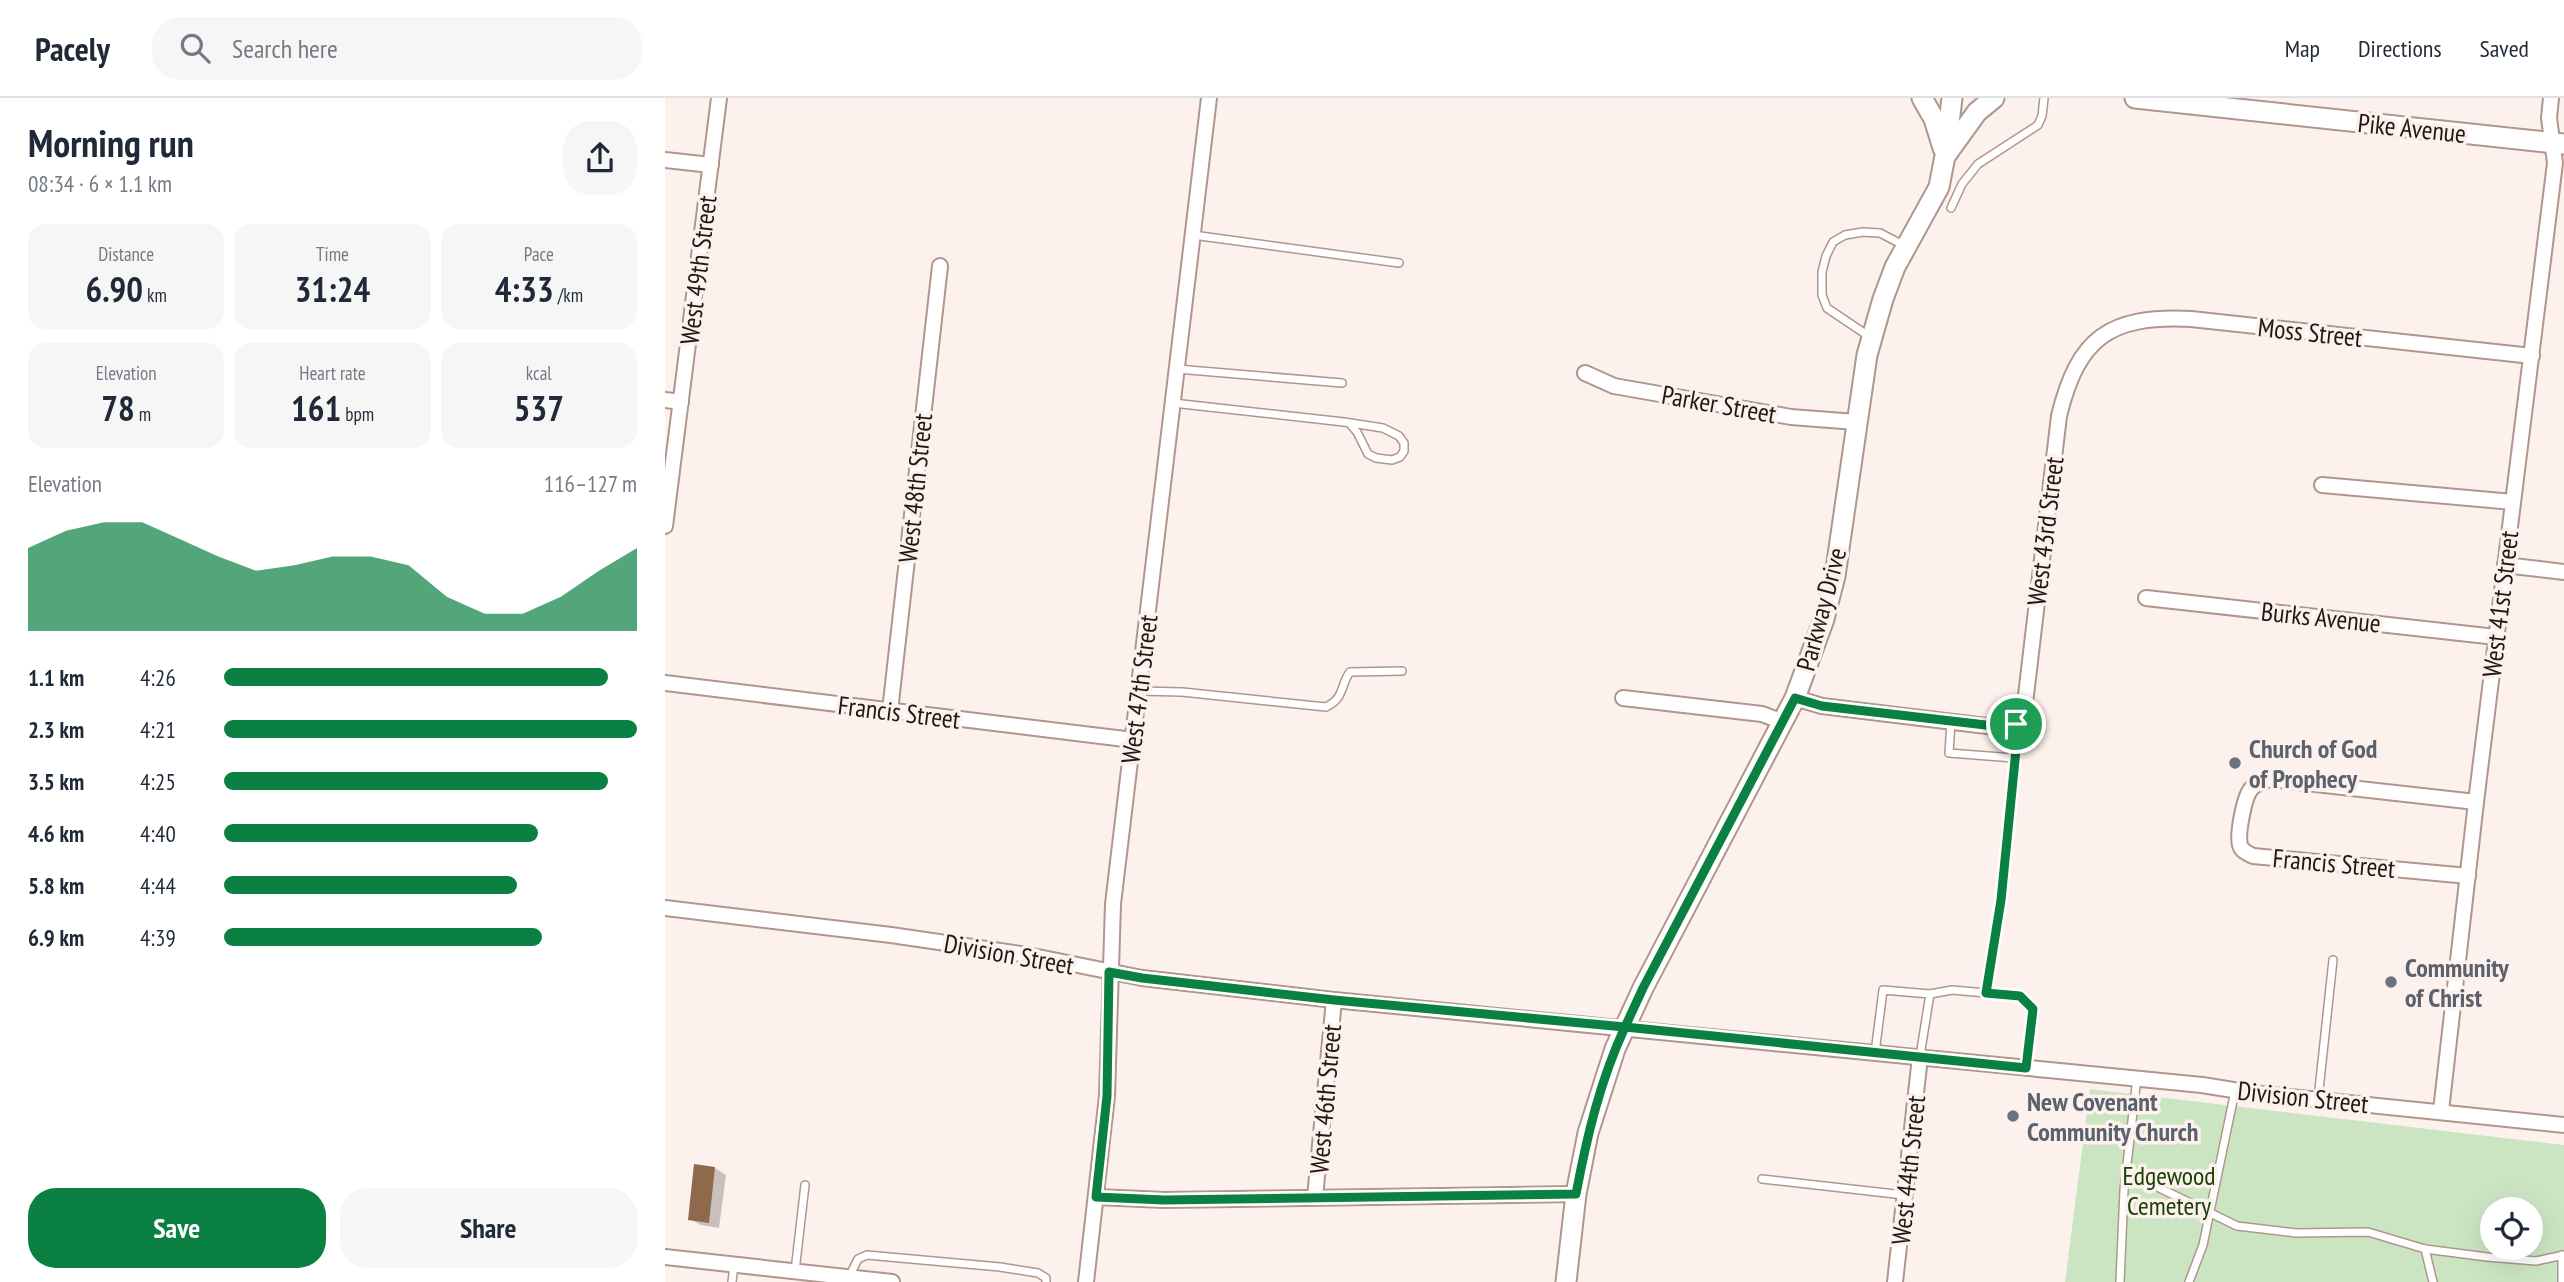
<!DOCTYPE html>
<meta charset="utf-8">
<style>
:root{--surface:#fff;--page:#f6f6f7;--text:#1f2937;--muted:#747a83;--line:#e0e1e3;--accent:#0b8043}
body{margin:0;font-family:"PT Sans Narrow",sans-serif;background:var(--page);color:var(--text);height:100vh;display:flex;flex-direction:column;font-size:26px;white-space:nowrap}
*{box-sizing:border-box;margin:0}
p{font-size:23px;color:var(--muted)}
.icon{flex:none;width:38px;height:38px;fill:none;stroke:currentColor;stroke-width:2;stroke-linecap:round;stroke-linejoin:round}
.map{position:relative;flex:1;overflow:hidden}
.panel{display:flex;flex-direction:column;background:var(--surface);width:665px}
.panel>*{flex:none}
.controls{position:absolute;left:1815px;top:1099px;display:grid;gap:14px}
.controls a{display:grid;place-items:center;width:63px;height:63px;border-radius:50%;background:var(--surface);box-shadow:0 7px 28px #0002;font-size:35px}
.pin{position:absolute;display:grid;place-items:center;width:60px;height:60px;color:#fff;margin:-30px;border:4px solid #fff;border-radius:50%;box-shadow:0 2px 7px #0007}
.round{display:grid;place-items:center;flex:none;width:74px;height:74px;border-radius:28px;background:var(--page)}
.head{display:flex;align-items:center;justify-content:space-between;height:119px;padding:0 28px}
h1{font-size:38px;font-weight:700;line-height:52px}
.figures{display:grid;grid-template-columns:repeat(3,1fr);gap:10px;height:119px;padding:7px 28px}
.figures div{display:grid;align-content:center;border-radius:18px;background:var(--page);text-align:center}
.figures b{font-size:35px;font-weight:700}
.figures small{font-size:19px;font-weight:400}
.figures p{font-size:19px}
.chart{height:196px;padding:14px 28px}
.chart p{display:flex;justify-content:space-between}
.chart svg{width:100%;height:126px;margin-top:7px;fill:var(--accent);opacity:.7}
.action{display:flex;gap:14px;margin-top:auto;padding:14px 28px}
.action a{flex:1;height:80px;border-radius:28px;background:var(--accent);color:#fff;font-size:28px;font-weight:700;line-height:80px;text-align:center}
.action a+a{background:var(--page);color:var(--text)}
ul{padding:0 28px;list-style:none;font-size:23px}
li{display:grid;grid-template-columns:112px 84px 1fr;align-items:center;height:52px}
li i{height:18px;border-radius:9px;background:var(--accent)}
header{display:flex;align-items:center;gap:42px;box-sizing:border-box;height:98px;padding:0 35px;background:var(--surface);border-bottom:2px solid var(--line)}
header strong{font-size:33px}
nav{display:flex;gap:38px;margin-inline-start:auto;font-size:24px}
.search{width:490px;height:63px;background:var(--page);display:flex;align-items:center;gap:18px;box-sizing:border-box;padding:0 24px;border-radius:28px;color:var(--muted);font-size:26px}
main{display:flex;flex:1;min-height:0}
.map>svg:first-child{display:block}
</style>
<header>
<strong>Pacely</strong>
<div class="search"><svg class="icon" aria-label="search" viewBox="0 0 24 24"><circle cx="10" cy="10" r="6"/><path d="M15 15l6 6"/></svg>Search here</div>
<nav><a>Map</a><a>Directions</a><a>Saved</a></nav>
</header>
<main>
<section class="panel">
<div class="head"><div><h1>Morning run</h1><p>08:34 · 6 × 1.1 km</p></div><a class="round"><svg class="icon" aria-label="share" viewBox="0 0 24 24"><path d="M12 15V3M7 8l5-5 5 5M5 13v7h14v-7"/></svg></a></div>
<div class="figures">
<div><p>Distance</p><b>6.90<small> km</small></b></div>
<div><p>Time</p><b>31:24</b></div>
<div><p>Pace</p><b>4:33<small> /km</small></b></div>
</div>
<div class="figures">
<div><p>Elevation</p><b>78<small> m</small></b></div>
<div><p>Heart rate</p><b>161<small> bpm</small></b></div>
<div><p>kcal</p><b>537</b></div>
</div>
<div class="chart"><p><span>Elevation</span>116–127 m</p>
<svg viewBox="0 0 160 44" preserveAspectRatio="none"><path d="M0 44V15L10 9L20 6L30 6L40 12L50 18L60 23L70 21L80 18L90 18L100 21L110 32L120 38L130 38L140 32L150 23L160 15V44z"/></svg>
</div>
<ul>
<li><b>1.1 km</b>4:26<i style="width:93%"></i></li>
<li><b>2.3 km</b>4:21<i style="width:100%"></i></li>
<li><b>3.5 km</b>4:25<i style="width:93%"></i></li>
<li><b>4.6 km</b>4:40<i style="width:76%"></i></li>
<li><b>5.8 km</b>4:44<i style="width:71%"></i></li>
<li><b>6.9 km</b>4:39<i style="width:77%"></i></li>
</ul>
<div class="action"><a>Save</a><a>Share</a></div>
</section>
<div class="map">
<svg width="1899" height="1184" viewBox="0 0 1899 1184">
<rect width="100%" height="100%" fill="#fcf1ec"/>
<path fill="#cbe5c3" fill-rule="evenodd" d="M 1425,991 L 1899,1047 L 1899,1184 L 1400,1184 ZM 1827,1111 L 1866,1111 L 1866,1150 L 1827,1150 Z"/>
<path fill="#0003" d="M 50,1070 L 61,1077 L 54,1130 L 36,1127 L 25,1121 Z"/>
<path fill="#8e694b" d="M 29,1066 L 50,1069 L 44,1125 L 23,1122 Z"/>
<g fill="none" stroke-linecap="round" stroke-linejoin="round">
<defs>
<g id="lane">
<path d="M 1286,110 L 1297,86 L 1313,66 L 1373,27 L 1377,18 L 1379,0"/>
<path d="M 528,137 L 734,165"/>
<path d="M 1205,239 L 1162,210 L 1157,197 L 1157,174 L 1161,158 L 1168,144 L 1180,137 L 1198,134 L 1215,135 L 1240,148"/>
<path d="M 512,271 L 677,285"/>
<path d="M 508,305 L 679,324 L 718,330 L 734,338 L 739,345 L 739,353 L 735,359 L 727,362 L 711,360 L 703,356 L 692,334 L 684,325"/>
<path d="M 474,593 L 517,594 L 661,609 C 680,600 675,587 685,574 L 737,573"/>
<path d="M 1286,624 L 1284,655 L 1349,660"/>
<path d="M 1321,895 L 1336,802 L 1351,652 L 1351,627"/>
<path d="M 1210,955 L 1218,892 L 1265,896"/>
<path d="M 1255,958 L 1265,896 L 1287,892 L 1355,898 L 1368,911 L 1361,969"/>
<path d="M 1653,1001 L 1668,862"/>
<path d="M 1462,1074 L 1572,1128 L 1631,1135 L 1703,1134 L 1760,1151 L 1822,1159 L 1871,1163 L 1899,1157"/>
<path d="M 1097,1081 L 1239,1097"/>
<path d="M 1760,1151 L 1768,1184"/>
<path d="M 1897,1157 L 1897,1184"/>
<path d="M 130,1173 L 140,1087"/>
<path d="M 184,1179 L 193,1161 L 202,1157 L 335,1169 L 373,1175 L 381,1180 L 381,1184"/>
<path d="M 67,1184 L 69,1167"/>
<path d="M 1455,1184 L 1459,1092 L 1472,980"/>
<path d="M 1524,1184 L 1538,1147 L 1570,993"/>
</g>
<g id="street">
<path d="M 0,62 L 46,67"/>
<path d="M 920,275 L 949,288 L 1126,319 L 1191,324"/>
<path d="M 0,302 L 16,304"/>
<path d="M 1657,387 L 1848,404"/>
<path d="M 0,428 L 54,0"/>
<path d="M 1840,467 L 1899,474"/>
<path d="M 1481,500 L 1831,539"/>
<path d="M 0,585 L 468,642"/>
<path d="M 958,600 L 1097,616 L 1118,624"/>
<path d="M 1130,600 L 1157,608 L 1338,630 C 1350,628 1354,624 1359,614 L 1394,318 C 1413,240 1444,217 1526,221 L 1867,258"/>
<path d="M 225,613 L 275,168"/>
<path d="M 1803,778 L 1588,758 C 1583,755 1577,754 1575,747 C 1572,737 1579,699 1586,691 C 1591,685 1599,683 1606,681 L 1811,704"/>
<path d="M 0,810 L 226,837 L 363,857 L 477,880 L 669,902 L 1537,987 L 1587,995 L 1899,1027"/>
<path d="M 1776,1013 L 1811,704 L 1890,65 L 1884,20 L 1886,0"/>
<path d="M 431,1099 L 499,1102 L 911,1096"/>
<path d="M 650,1099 L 669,902"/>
<path d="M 0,1159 L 227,1184"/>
<path d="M 421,1184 L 442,998 L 448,806 L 544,0"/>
<path d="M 1230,1184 L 1255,959"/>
</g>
<g id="secondary">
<path d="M 1257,0 L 1269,21 L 1278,50"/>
<path d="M 1470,0 L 1899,46"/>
<path d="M 1281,57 L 1312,14 L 1329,0"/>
<path d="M 901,1184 L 911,1096 L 923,1035 L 950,951 L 978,890 L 1130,600 L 1159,521 L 1170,478 L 1202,257 L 1218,201 L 1230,169 L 1274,89 L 1280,58 L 1287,0"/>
</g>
</defs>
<use href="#lane" stroke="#af978c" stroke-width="10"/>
<use href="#street" stroke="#af978c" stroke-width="18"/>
<use href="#secondary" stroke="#af978c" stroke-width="23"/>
<use href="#lane" stroke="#fff" stroke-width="7"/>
<use href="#street" stroke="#fff" stroke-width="14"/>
<use href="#secondary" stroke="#fff" stroke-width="19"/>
</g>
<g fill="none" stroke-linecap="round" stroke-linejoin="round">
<defs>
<path id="route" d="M 1351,626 L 1338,629 L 1157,608 L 1130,600 L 978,890 L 960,929 L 669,902 L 477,880 L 444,874 L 442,998 L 431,1099 L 499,1102 L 911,1096 C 922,1038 935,983 960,929 L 1361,970 L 1368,911 L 1355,898 L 1321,895 L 1336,802 L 1351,652 L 1351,626"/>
</defs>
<use href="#route" stroke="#fff" stroke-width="14"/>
<use href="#route" stroke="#0b8043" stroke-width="9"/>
</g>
<g fill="#6b7280" stroke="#fcf1ec" stroke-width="2.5">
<circle cx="1570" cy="665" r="7"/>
<circle cx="1726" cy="884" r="7"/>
<circle cx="1348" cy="1018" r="7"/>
</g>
<g text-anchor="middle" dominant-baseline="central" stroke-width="7" stroke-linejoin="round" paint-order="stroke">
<g font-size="26" fill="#211814" stroke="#fcf1ec">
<text transform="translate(1747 30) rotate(6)">Pike Avenue</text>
<text transform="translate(33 172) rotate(-83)">West 49th Street</text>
<text transform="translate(1645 234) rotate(6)">Moss Street</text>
<text transform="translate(1054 306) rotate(10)">Parker Street</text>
<text transform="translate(250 390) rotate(-84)">West 48th Street</text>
<text transform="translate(1380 433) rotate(-83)">West 43rd Street</text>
<text transform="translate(1835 506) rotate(-83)">West 41st Street</text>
<text transform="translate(1156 511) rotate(-75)">Parkway Drive</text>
<text transform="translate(1656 519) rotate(6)">Burks Avenue</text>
<text transform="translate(474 591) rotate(-83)">West 47th Street</text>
<text transform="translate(234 614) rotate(7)">Francis Street</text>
<text transform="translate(1669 765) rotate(5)">Francis Street</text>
<text transform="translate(344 856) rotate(10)">Division Street</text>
<text transform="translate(1638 999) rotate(6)">Division Street</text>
<text transform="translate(660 1001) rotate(-85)">West 46th Street</text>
<text transform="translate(1243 1072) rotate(-84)">West 44th Street</text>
</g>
<g font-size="26" font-weight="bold" fill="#5b616d" stroke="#fcf1ec" text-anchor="start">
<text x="1584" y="650">Church of God<tspan x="1584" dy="30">of Prophecy</tspan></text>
<text x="1740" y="869">Community<tspan x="1740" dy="30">of Christ</tspan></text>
<text x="1362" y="1003">New Covenant<tspan x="1362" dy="30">Community Church</tspan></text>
</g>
<g font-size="26" fill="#1a4108" stroke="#fcf1ec">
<text x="1504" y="1077">Edgewood<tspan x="1504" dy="30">Cemetery</tspan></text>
</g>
</g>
</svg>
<div class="controls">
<a><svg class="icon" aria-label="locate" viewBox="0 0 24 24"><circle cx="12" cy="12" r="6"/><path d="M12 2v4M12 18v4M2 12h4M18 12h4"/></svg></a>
</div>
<div class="pin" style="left:1351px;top:626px;background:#1e9e55"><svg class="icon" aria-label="arrive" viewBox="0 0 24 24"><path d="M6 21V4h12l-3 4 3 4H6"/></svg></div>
</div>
</main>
